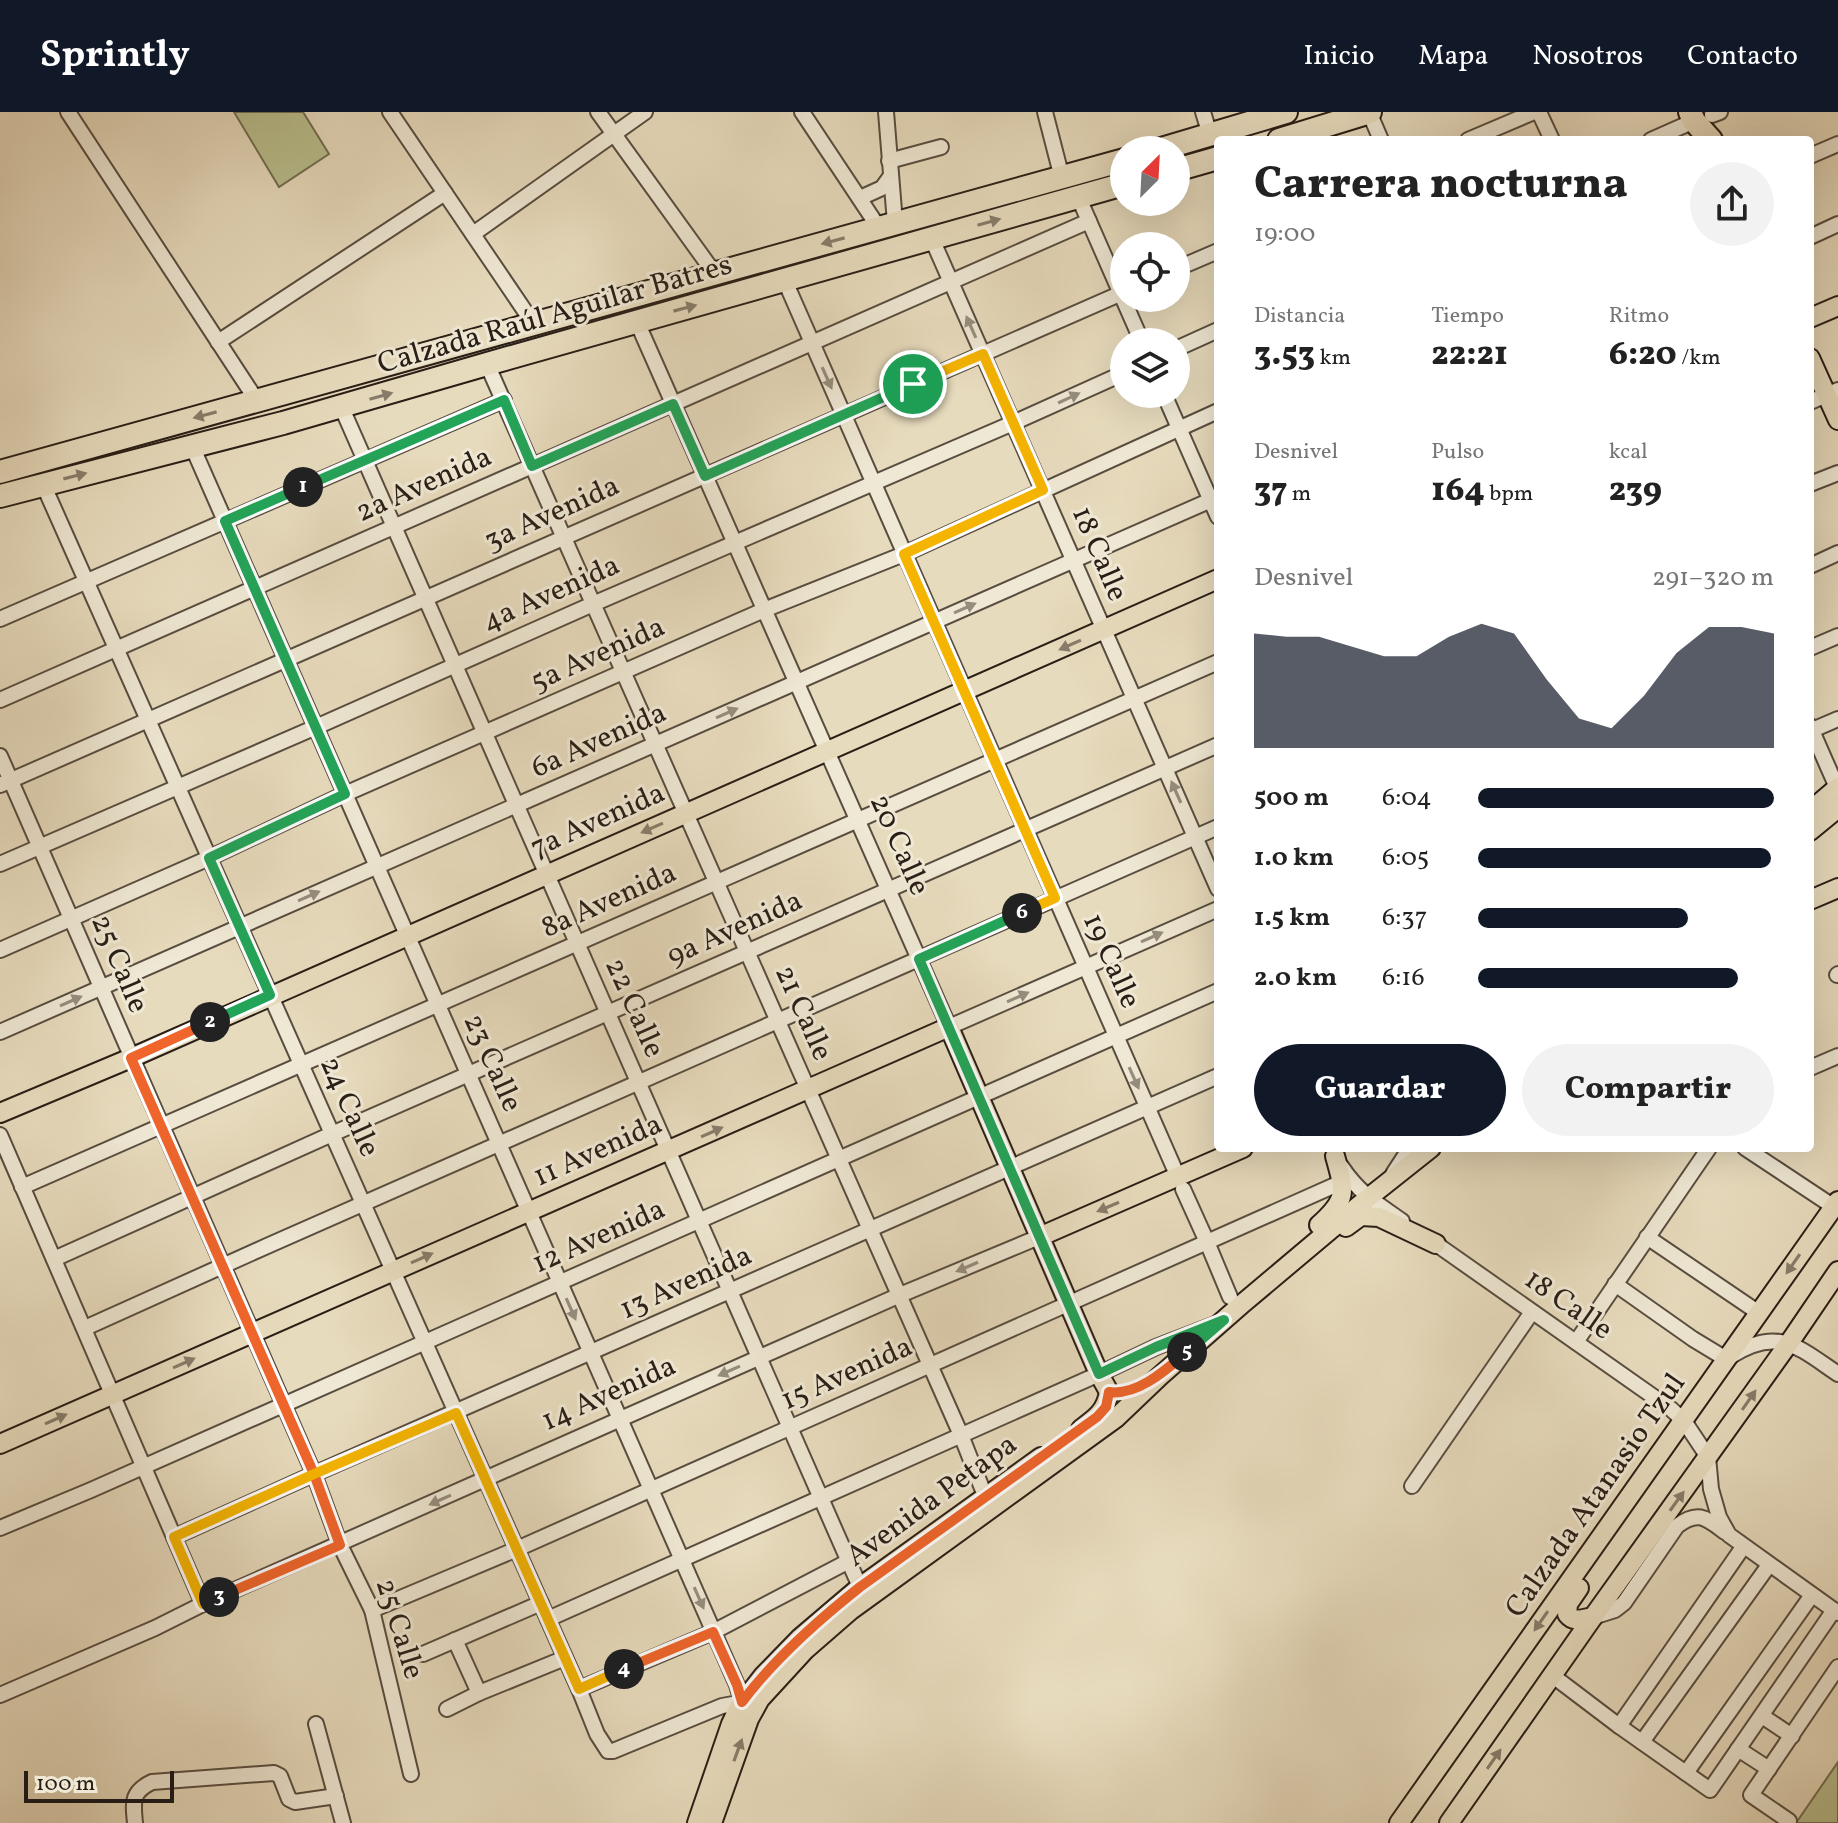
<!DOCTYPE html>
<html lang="es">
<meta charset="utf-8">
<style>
:root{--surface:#fff;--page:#f2f2f2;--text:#222;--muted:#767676;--accent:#111827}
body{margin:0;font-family:Vollkorn,serif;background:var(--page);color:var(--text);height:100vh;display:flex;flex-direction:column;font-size:30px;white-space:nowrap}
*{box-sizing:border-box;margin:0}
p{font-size:26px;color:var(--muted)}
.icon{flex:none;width:44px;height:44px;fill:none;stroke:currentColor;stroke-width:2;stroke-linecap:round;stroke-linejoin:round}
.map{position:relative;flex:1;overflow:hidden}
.side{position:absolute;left:1214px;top:24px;width:600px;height:1016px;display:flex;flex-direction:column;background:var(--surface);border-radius:8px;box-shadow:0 8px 32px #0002}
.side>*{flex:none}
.needle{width:52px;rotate:24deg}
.controls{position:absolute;left:1110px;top:24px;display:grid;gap:16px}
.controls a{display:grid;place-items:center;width:80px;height:80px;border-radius:50%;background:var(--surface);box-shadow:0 8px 32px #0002;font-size:40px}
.scale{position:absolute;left:24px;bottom:20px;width:150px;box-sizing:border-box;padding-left:8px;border:4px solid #291e16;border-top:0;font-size:22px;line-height:28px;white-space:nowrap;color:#291e16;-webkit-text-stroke:6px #efe8d4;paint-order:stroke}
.pin{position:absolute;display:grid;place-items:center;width:68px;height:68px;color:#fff;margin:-34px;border:4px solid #fff;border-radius:50%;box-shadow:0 2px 8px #0007}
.km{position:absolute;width:40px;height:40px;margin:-20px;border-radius:50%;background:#222;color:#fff;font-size:22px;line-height:40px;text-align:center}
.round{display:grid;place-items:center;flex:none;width:84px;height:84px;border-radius:42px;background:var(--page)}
.summary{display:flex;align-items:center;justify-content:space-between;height:136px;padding:0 40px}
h1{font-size:44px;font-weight:800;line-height:60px}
.stats{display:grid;grid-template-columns:repeat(3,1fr);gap:12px;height:136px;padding:8px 40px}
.stats div{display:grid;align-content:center}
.stats b{font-size:34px;font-weight:800}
.stats small{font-size:22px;font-weight:400}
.stats p{font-size:22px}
.chart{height:224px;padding:16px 40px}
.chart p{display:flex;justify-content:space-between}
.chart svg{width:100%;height:144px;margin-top:8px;fill:var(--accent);opacity:.7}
.action{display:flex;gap:16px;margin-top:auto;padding:16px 40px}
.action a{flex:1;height:92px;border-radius:48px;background:var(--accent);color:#fff;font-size:32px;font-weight:800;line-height:92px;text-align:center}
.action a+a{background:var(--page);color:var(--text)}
ul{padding:0 40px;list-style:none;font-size:26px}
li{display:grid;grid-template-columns:128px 96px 1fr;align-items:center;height:60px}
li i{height:20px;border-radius:10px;background:var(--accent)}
header{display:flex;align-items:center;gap:48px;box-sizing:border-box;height:112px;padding:0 40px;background:var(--accent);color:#fff}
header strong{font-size:38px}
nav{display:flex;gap:44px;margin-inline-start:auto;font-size:28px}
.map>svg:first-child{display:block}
</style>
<header>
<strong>Sprintly</strong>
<nav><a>Inicio</a><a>Mapa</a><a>Nosotros</a><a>Contacto</a></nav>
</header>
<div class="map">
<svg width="1838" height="1711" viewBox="0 0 1838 1711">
<rect width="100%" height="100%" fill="#e7dbbd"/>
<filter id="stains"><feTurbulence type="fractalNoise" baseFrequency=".0025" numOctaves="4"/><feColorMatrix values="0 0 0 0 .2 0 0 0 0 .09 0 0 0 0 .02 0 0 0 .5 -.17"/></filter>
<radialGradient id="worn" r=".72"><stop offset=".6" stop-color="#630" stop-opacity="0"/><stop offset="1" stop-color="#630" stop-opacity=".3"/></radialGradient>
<g fill="#b9bf8e" stroke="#716e52" stroke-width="2">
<path d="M 234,0 L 303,0 L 329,42 L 279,75 Z"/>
<path d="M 1838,1650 L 1838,1711 L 1796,1711 Z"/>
</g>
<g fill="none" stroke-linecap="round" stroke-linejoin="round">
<defs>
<g id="minor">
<path d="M 68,0 L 257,289"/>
<path d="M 390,0 L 533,211"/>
<path d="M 598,0 L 715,162"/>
<path d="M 802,0 L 879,116"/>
<path d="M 886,0 L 895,111"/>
<path d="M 1045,0 L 1062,66"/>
<path d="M 1203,0 L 1210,23"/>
<path d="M 1369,0 L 1381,28"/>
<path d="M 1539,0 L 1552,28"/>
<path d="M 1712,3 L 1720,0"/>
<path d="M 1468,28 L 1534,0"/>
<path d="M 1651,28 L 1694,9"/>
<path d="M 1810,44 L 1838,32"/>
<path d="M 889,49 L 941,35"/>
<path d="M 1078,84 L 1142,230"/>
<path d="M 860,86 L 882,76 L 890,65"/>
<path d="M 473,122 L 645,0"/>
<path d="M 1810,125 L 1838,112"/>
<path d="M 932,127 L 1218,777"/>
<path d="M 1176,157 L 1218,139"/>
<path d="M 785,169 L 1178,1065"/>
<path d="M 637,210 L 949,915 L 1218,797"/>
<path d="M 218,230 L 445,81"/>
<path d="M 1176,237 L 1218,218"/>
<path d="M 487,252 L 961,1323 L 989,1394"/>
<path d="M 1164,282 L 1218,405"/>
<path d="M 1810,290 L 1838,278"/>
<path d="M 341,294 L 860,1475"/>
<path d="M 192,334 L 737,1573 L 742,1590"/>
<path d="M 43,372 L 579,1577 L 597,1622 L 608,1639 L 613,1639 L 722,1594 L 733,1592 L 739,1595"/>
<path d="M 1810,372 L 1838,361"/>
<path d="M 1810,454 L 1838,441"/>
<path d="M 0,507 L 504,288"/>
<path d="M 1810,536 L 1838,524"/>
<path d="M 0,588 L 1089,109"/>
<path d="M 1810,614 L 1838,678"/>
<path d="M 1810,619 L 1838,607"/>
<path d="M 0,644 L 314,1362 L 340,1433 L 372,1498 L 411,1662"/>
<path d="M 0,673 L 1124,180"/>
<path d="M 0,752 L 316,615 L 593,492 L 1013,311 L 1124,261"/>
<path d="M 0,838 L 209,746 L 345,682 L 484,621 L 764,498 L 904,442 L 1218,299"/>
<path d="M 1837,863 L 1838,862"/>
<path d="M 0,920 L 1218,385"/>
<path d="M 1810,956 L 1838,944"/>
<path d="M 0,1023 L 203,1492"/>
<path d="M 1745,1036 L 1834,1095"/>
<path d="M 1341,1054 C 1358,1080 1377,1092 1402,1109"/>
<path d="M 1393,1062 L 1406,1042 L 1413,1036"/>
<path d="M 22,1075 L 1218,550"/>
<path d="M 1183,1077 L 1207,1130 L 1230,1185"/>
<path d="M 1647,1125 L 1759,1201"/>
<path d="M 1429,1127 L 1671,1297 L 1684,1309 L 1708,1345 L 1711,1377 L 1719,1405 L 1729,1423 L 1838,1501"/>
<path d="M 54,1147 L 332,1022 L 1218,633"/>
<path d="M 1615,1172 L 1693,1227 L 1726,1247"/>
<path d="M 85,1216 L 267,1134 L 1218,715"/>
<path d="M 1576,1230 L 1709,1036"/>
<path d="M 1731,1244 C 1778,1214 1798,1235 1838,1262"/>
<path d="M 1412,1374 L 1532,1200"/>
<path d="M 0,1416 L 91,1378 L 1218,879"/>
<path d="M 174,1425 L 314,1362 L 1218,964"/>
<path d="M 372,1498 L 517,1437 L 1342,1070"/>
<path d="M 1593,1505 L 1615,1498 L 1624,1491 L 1677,1414 C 1698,1398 1706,1406 1725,1420"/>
<path d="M 548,1507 L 1099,1262 L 1156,1235 L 1216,1212"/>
<path d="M 455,1528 L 479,1581"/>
<path d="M 423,1542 L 541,1491"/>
<path d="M 1553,1564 L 1619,1614 L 1710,1678 L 1834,1498"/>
<path d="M 579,1577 L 713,1520 L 849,1449"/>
<path d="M 0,1583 L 155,1516 L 203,1492 L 900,1183 L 1039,1125"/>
<path d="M 447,1597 L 479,1581 L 565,1546"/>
<path d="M 1762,1604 L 1792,1624"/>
<path d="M 316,1612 L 343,1711"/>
<path d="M 1619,1614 L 1743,1435"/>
<path d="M 1642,1630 L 1769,1453"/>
<path d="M 1738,1637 L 1769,1657"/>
<path d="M 1686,1661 L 1812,1483"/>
<path d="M 1789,1709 L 1751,1683 L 1838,1555"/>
<path d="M 135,1711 C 133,1690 131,1680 152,1670 L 274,1661 L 280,1664 L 289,1687 L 295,1690 L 336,1684"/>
</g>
<g id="major">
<path d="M 1810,206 L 1838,194"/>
<path d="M 1810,246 L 1838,308"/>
<path d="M 1810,699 L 1838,675"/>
<path d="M 1810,719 L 1838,696"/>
<path d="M 1810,788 L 1838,776"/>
<path d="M 0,1001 L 131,946 L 1218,467"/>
<path d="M 1319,1113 C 1348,1087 1345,1080 1335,1044"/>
<path d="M 1346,1115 L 1361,1104 L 1379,1105 L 1436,1132"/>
<path d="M 1039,1125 L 1243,1036"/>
<path d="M 1081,1317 C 1096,1306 1106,1299 1109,1280"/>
<path d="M 0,1332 L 949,915 L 1099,1262 L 1109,1280"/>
<path d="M 1579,1476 L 1568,1492 L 1567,1502 C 1574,1511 1582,1507 1593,1505"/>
<path d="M 697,1711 L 731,1612 L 739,1595 L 763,1564 L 800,1526 L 860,1475 L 1041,1345"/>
<path d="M 712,1711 L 749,1607 L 760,1587 L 805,1538 L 851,1498 L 1116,1306 L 1160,1264 L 1242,1192 L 1368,1086 L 1431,1036"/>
<path d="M 1399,1711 L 1838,1089"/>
<path d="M 1449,1711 L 1593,1505 L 1789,1231 L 1838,1159"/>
</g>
<g id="highway">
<path d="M 1690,0 L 1694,9 L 1711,28"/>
<path d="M 1279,28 L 1370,0"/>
<path d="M 1158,38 L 1286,0"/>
<path d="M 1176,58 L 1218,46"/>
<path d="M 0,360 L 1124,48"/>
<path d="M 0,384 L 283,311 L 487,252 L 1124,72"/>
</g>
</defs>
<use href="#minor" stroke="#584d40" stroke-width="18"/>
<use href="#major" stroke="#291e16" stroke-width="22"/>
<use href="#highway" stroke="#291e16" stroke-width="26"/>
<use href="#minor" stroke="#efe8d4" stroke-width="14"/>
<use href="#major" stroke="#e7dbbd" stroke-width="18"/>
<use href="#highway" stroke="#e7dbbd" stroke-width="22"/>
</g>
<defs><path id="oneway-solid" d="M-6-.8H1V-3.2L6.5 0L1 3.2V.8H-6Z" transform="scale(2)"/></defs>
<g fill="#887c6a">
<use href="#oneway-solid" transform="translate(989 110) rotate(-16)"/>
<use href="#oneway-solid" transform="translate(833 129) rotate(165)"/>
<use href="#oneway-solid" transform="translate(685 196) rotate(-15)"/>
<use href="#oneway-solid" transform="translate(381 284) rotate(-16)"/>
<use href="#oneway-solid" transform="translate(205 303) rotate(165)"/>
<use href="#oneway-solid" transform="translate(75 364) rotate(-14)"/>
<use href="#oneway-solid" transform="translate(1070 533) rotate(156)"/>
<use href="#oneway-solid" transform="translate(652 716) rotate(156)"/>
<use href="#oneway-solid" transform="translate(712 1020) rotate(-24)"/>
<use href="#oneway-solid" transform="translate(1108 1095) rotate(157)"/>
<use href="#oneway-solid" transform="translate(422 1146) rotate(-24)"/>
<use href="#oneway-solid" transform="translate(1793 1152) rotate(125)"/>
<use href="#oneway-solid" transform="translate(184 1251) rotate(-24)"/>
<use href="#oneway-solid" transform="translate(1749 1288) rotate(-55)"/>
<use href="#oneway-solid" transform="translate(56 1307) rotate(-24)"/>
<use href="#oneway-solid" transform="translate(1677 1389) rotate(-54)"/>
<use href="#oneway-solid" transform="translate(1541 1509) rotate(125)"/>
<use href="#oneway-solid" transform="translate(738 1638) rotate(-70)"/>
<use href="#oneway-solid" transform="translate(1494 1647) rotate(-55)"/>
</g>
<g fill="#968d7e">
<use href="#oneway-solid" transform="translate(971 215) rotate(-114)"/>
<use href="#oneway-solid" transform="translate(827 266) rotate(66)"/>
<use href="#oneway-solid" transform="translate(1069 286) rotate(-25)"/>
<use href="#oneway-solid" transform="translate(965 496) rotate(-24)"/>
<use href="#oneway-solid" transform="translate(727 601) rotate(-24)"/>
<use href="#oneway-solid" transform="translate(1176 680) rotate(-114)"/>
<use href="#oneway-solid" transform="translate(309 784) rotate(-24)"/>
<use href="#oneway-solid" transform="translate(1152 825) rotate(-24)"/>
<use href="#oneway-solid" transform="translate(1018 885) rotate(-24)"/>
<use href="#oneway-solid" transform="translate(71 889) rotate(-24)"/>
<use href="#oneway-solid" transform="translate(1134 966) rotate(66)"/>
<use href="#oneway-solid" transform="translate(967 1155) rotate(157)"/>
<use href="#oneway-solid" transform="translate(571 1197) rotate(66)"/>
<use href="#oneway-solid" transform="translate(729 1259) rotate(156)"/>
<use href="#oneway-solid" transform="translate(440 1388) rotate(156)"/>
<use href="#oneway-solid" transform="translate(699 1486) rotate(66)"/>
</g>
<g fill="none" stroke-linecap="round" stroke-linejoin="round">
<defs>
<path id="split-1" d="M 303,375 L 504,288 L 532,354 L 673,292 L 705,364 L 913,272"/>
<path id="split-2" d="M 210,910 L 270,883 L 209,746 L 345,682 L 225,409 L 303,375"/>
<path id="split-3" d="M 210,910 L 131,946 L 314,1362 L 340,1433 L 219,1485"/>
<path id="split-4" d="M 219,1485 L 203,1492 L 174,1425 L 314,1362 L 456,1301 L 579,1577 L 624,1557"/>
<path id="split-5" d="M 624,1557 L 713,1520 L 737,1573 L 742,1590 C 775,1546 817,1509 860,1475 L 1097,1305 L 1106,1295 L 1109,1280 C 1138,1284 1167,1257 1187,1240"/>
<path id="split-6" d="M 1022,801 L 919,847 L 1099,1262 L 1156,1235 L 1224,1208 L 1187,1240"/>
<path id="split-7" d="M 913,272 L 983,242 L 1043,378 L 904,442 L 1055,786 L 1022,801"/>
</defs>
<use href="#split-1" stroke="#fff" stroke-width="16"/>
<use href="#split-2" stroke="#fff" stroke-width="16"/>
<use href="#split-3" stroke="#fff" stroke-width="16"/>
<use href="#split-4" stroke="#fff" stroke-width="16"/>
<use href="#split-5" stroke="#fff" stroke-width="16"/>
<use href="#split-6" stroke="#fff" stroke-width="16"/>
<use href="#split-7" stroke="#fff" stroke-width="16"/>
<use href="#split-1" stroke="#22a559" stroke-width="10"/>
<use href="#split-2" stroke="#22a559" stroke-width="10"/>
<use href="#split-3" stroke="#f0652b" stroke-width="10"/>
<use href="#split-4" stroke="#f5b400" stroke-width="10"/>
<use href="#split-5" stroke="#f0652b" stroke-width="10"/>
<use href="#split-6" stroke="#22a559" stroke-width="10"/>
<use href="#split-7" stroke="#f5b400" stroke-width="10"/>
</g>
<g text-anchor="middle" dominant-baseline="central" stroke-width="6" stroke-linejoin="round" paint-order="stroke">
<g font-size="30" fill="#291e16" stroke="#efe8d4">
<text transform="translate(555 203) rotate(-16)">Calzada Raúl Aguilar Batres</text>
<text transform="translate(424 373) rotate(-24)">2a Avenida</text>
<text transform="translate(552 402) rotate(-24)">3a Avenida</text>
<text transform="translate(1099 442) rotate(67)">18 Calle</text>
<text transform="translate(551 482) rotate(-24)">4a Avenida</text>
<text transform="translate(598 543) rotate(-24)">5a Avenida</text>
<text transform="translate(599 629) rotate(-24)">6a Avenida</text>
<text transform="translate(598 709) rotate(-24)">7a Avenida</text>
<text transform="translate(899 733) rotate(66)">20 Calle</text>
<text transform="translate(609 789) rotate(-24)">8a Avenida</text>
<text transform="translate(735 817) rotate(-24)">9a Avenida</text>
<text transform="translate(1111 849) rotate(66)">19 Calle</text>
<text transform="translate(119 852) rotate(67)">25 Calle</text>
<text transform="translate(634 896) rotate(66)">22 Calle</text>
<text transform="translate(803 901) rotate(66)">21 Calle</text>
<text transform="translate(492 951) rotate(66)">23 Calle</text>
<text transform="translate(349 995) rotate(66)">24 Calle</text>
<text transform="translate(598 1039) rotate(-24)">11 Avenida</text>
<text transform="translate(599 1125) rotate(-24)">12 Avenida</text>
<text transform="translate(686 1171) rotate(-24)">13 Avenida</text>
<text transform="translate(1568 1193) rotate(35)">18 Calle</text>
<text transform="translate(847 1262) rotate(-24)">15 Avenida</text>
<text transform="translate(609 1282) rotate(-24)">14 Avenida</text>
<text transform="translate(1596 1384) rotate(-55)">Calzada Atanasio Tzul</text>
<text transform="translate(932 1389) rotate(-36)">Avenida Petapa</text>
<text transform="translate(399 1517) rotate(73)">25 Calle</text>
</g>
</g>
<rect width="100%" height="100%" filter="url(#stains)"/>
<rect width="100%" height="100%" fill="url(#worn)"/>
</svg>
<div class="controls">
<a><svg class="needle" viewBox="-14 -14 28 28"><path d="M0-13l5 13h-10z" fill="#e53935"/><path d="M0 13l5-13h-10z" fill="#767676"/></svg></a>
<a><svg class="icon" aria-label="locate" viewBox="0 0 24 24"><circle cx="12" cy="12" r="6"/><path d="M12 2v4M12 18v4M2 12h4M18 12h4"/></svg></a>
<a><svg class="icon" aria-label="layers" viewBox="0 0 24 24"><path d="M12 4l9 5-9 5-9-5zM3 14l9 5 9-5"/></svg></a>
</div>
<div class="scale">100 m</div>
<div class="pin" style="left:913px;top:272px;background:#1e9e55"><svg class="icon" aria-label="arrive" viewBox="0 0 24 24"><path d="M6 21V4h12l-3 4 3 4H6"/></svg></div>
<b class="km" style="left:303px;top:375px">1</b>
<b class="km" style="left:210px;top:910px">2</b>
<b class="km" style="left:219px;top:1485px">3</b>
<b class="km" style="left:624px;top:1557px">4</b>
<b class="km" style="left:1187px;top:1240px">5</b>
<b class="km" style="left:1022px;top:801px">6</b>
<section class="side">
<div class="summary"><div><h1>Carrera nocturna</h1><p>19:00</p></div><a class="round"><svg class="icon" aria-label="share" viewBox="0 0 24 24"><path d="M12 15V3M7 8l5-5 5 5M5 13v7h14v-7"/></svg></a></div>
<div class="stats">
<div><p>Distancia</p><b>3.53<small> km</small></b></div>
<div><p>Tiempo</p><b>22:21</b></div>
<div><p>Ritmo</p><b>6:20<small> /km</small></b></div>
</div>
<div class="stats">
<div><p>Desnivel</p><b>37<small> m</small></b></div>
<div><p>Pulso</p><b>164<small> bpm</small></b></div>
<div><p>kcal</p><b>239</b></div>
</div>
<div class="chart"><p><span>Desnivel</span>291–320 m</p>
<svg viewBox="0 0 160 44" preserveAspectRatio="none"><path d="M0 44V9L10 10L20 10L30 13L40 16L50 16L60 10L70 6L80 9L90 23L100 35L110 38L120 28L130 15L140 7L150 7L160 9V44z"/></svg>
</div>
<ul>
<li><b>500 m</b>6:04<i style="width:100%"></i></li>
<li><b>1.0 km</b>6:05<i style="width:99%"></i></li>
<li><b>1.5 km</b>6:37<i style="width:71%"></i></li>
<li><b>2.0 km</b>6:16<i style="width:88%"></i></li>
</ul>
<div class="action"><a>Guardar</a><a>Compartir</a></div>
</section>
</div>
